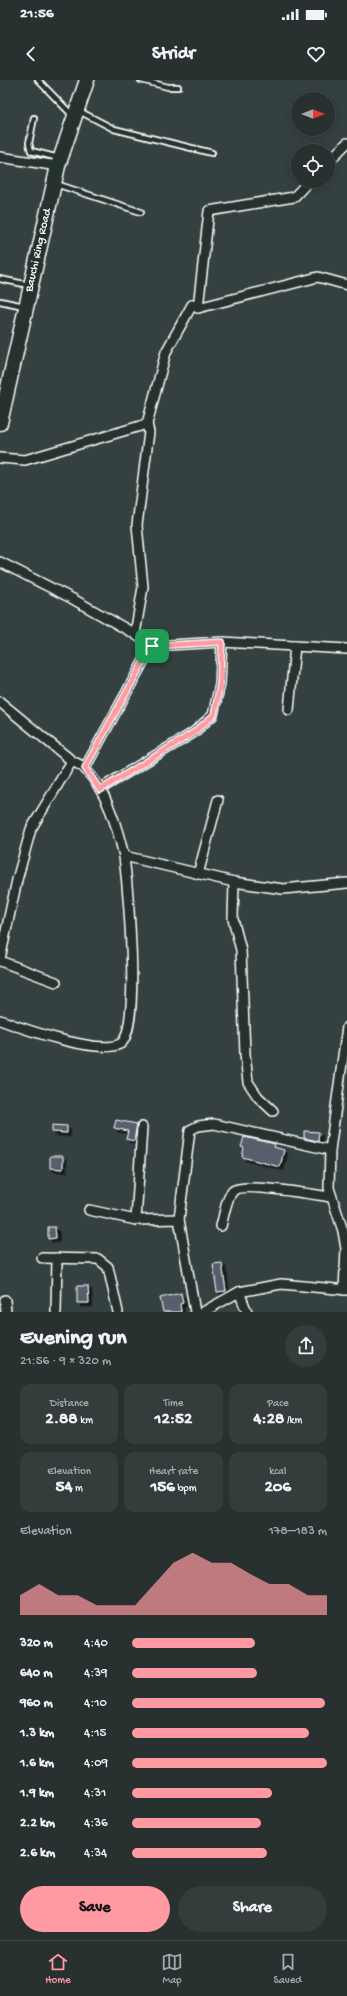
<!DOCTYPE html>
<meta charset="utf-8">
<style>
:root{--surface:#283030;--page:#343c3c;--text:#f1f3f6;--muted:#a5a9ab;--line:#444b4c;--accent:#ff9aa2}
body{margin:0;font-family:"Gochi Hand",sans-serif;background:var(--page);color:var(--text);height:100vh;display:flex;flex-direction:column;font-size:15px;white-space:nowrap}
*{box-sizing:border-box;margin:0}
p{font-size:13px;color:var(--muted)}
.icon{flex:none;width:22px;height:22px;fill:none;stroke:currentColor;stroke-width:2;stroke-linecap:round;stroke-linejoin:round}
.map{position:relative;height:1232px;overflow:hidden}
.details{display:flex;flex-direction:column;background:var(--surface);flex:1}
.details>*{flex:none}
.needle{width:26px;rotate:90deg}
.controls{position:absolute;left:291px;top:12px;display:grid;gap:8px}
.controls a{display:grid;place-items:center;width:44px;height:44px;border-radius:50%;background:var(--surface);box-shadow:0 2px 10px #0003,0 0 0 1px var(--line);font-size:20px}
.pin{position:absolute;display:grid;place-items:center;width:34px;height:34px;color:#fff;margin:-17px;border-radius:8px;box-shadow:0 2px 6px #0006}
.round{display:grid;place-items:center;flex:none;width:42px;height:42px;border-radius:21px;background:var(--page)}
.head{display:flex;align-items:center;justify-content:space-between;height:68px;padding:0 20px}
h1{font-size:22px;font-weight:800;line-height:30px}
.figures{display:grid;grid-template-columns:repeat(3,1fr);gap:6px;height:68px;padding:4px 20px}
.figures div{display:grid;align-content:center;border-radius:10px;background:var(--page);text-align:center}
.figures b{font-size:17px;font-weight:800}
.figures small{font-size:11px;font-weight:400}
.figures p{font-size:11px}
.chart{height:112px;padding:8px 20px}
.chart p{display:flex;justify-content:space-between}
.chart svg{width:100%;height:72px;margin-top:4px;fill:var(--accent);opacity:.7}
.cta{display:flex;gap:8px;margin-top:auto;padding:8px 20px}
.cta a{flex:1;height:46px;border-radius:24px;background:var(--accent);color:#111;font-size:16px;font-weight:800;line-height:46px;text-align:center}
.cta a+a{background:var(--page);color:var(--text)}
ul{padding:0 20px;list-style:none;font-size:13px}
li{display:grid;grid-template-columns:64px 48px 1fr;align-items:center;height:30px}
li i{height:10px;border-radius:5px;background:var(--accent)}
.status{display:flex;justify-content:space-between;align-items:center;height:28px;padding:0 20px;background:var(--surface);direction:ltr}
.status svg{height:11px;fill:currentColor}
header{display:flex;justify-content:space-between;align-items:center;height:52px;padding:0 20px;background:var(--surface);font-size:18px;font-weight:800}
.dock{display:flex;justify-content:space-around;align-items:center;height:56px;border-top:1px solid var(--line);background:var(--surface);font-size:11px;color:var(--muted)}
.dock a{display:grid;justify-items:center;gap:2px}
.dock .selected{color:var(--accent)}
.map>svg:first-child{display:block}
</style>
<div class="status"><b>21:56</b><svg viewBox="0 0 49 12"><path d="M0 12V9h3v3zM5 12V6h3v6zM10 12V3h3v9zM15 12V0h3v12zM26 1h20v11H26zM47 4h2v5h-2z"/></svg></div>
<header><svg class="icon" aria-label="back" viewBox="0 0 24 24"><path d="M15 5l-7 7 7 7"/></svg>Stridr<svg class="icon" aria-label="heart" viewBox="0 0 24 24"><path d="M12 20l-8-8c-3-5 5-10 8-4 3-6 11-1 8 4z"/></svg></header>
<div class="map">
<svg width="347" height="1232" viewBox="0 0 347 1232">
<defs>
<filter id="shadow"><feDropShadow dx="3.5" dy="3.5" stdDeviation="0" flood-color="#0009"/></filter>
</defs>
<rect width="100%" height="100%" fill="#354040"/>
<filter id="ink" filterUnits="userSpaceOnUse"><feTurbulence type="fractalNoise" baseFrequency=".025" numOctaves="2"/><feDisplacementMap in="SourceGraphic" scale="8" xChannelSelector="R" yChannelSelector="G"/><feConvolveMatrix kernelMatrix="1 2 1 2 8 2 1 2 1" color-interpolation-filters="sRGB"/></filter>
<g filter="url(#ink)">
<g fill="#57606d" stroke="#fff" filter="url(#shadow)">
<path d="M 116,1040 L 137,1044 L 134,1061 L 126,1059 L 128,1051 L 114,1048 Z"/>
<path d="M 52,1045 L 67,1046 L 67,1053 L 52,1052 Z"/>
<path d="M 304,1051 L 319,1052 L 318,1061 L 304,1058 Z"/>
<path d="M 244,1057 L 275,1064 L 274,1067 L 284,1070 L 280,1087 L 242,1077 L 244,1068 L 241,1067 Z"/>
<path d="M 50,1076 L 63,1076 L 63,1089 L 50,1088 Z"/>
<path d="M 48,1147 L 55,1147 L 56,1158 L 48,1159 Z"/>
<path d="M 222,1183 L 226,1211 L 217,1212 L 213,1184 Z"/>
<path d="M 77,1206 L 88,1206 L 89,1223 L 77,1223 Z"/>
<path d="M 181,1213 L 183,1223 L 180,1224 L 181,1232 L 163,1232 L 160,1218 Z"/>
</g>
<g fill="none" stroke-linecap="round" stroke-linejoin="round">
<defs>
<g id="lane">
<path d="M 38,0 L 73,36"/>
<path d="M 141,0 L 168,7 L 178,7"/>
<path d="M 79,31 L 114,49 L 212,73"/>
<path d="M 34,38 L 29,63 L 31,71 L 59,78"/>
<path d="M 56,104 L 141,132"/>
<path d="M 0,199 L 29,205"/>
<path d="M 0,221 L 24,226"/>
</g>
<g id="street">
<path d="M 0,77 L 58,86"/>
<path d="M 328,82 L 347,63"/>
<path d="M 198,228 L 209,131 L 294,117 L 309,101"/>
<path d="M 0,378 L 25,380 L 147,344 L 166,272 L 192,225 L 198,228 L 318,197 L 347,205"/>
<path d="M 0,482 L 71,518 L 135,554 L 152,566 L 222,562 L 347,569"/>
<path d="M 135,554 L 143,507 L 137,445 L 149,352 L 147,344"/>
<path d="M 0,622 L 72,681 C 76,683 82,685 85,689 C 107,711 117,747 124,776 L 234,802 L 283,809 L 347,803"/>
<path d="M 289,630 L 295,566"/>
<path d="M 85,688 L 152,566"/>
<path d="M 100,709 L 193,653 L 213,635 L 220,604 L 222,562"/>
<path d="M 198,794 L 218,720"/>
<path d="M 234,802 L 233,839 L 241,870 L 245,974 L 248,1002 L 258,1017 L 273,1031"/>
<path d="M 0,879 L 17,800 L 31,749 L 72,681"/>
<path d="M 0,881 L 56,902"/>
<path d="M 0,940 C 24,949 98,975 120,964 C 142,953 127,802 124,776"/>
<path d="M 89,1130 L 136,1140 L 179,1139 L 195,1232"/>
<path d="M 179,1139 L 190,1050 L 198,1046 L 214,1044 L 330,1070"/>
<path d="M 136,1140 L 142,1047"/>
<path d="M 221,1146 C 224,1136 226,1118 233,1111 C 241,1102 316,1115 331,1117"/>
<path d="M 42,1178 L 98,1179 L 108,1187 L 118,1232"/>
<path d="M 344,1210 L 346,1169 L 343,1151 L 329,1108 L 330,1070 L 347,947"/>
<path d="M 239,1212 L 247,1232"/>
<path d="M 5,1220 L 6,1232"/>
<path d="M 56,1232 L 57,1178"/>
<path d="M 203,1232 L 239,1212 L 281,1204 L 347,1210"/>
</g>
<g id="primary">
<path id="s1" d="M 0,343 L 58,86 L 87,0"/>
</g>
</defs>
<use href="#lane" stroke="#fff" stroke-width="8"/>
<use href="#street" stroke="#fff" stroke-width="12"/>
<use href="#primary" stroke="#fff" stroke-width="17"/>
<use href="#lane" stroke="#26332d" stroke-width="4.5"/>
<use href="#street" stroke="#26332d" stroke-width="9"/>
<use href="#primary" stroke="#26332d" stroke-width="14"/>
</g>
</g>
<g fill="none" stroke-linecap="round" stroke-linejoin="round" filter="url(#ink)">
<defs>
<path id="route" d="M 222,562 L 220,604 L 214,635 L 193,653 L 100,710 L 85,688 L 152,566 Z"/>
</defs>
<use href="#route" stroke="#fff" stroke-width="8"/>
<use href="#route" stroke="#ff9aa2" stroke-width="5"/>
</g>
<g text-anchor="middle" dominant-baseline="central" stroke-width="3" stroke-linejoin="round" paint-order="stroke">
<g font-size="12" fill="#fff" stroke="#26332d">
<text stroke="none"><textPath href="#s1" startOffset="177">Bauchi Ring Road</textPath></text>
</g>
</g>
</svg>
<div class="controls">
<a><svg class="needle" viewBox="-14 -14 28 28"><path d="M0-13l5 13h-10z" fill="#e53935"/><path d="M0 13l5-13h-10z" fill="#a5a9ab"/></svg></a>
<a><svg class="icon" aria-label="locate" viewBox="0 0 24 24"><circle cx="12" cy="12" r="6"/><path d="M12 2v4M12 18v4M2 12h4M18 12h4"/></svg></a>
</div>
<div class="pin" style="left:152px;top:566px;background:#1e9e55"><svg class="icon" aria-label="arrive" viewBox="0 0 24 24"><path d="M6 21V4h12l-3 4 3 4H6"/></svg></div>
</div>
<section class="details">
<div class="head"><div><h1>Evening run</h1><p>21:56 · 9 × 320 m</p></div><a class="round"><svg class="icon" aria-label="share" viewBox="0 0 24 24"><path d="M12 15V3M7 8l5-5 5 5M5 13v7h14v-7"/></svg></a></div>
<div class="figures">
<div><p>Distance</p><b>2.88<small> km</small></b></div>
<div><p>Time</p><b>12:52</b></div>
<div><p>Pace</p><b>4:28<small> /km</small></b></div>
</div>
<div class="figures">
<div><p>Elevation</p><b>54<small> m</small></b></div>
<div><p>Heart rate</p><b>156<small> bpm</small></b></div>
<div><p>kcal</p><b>206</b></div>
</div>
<div class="chart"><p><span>Elevation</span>178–183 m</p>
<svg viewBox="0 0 160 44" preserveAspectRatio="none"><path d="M0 44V32L10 25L20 32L30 32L40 38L50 38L60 38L70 25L80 12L90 6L100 12L110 12L120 19L130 25L140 25L150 32L160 32V44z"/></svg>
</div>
<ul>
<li><b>320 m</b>4:40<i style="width:63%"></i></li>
<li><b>640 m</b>4:39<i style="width:64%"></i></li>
<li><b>960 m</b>4:10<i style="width:99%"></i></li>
<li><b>1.3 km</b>4:15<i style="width:91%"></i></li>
<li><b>1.6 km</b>4:09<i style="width:100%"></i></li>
<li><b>1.9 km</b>4:31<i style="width:72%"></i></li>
<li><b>2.2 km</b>4:36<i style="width:66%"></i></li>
<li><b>2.6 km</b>4:34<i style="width:69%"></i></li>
</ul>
<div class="cta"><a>Save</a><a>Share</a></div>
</section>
<nav class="dock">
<a class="selected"><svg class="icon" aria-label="home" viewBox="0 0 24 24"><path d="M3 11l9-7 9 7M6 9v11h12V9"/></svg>Home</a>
<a><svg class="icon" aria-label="map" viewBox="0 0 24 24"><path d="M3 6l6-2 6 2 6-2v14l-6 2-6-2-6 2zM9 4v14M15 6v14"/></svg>Map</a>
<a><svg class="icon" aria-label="saved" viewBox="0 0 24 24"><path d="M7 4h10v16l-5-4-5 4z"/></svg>Saved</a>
</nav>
